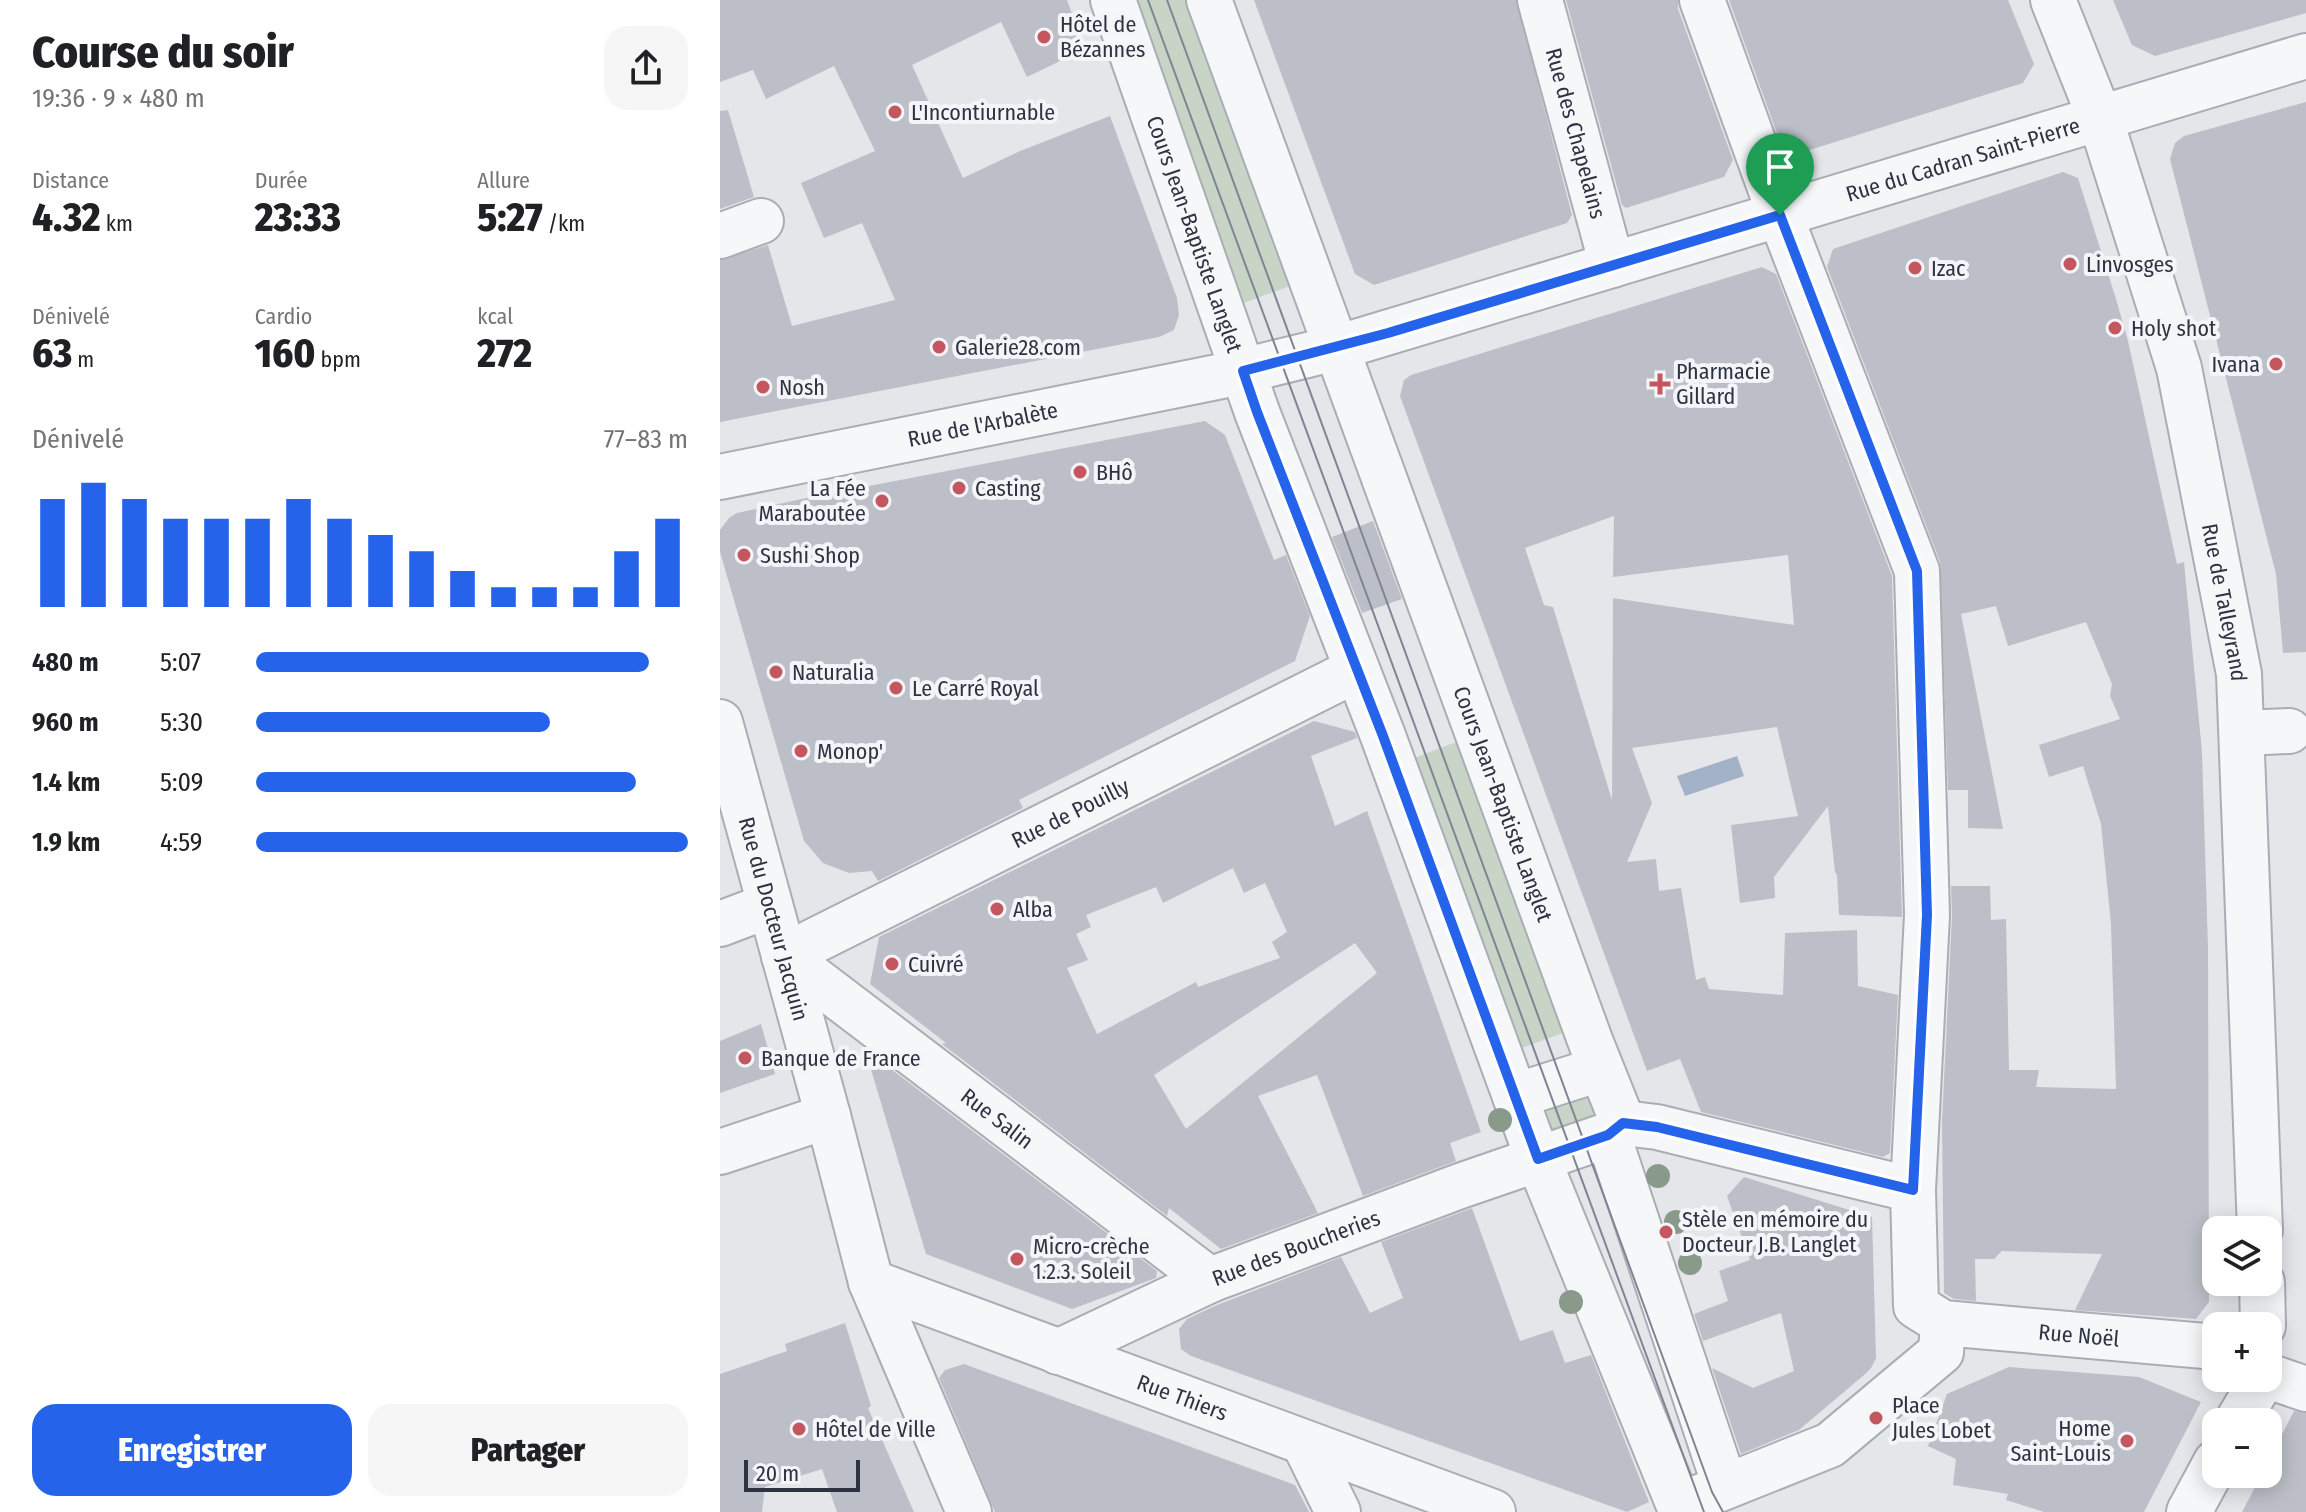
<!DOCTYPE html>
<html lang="fr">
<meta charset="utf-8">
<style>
:root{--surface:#fff;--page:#f6f6f6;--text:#202124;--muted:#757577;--accent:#2563eb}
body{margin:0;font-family:"Fira Sans Condensed",sans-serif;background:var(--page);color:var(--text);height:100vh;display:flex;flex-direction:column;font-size:30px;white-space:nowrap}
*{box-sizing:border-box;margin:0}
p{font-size:26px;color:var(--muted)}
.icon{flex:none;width:44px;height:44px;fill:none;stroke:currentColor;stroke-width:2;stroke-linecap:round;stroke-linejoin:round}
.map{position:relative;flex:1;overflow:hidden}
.sheet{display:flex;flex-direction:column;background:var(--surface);width:720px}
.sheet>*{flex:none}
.buttons{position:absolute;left:1482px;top:1216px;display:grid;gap:16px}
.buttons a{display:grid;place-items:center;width:80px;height:80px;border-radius:16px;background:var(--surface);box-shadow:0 4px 20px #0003;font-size:40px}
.scale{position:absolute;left:24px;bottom:20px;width:116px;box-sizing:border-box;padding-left:8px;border:4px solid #2d3341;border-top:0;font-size:22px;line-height:28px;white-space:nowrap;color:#2d3341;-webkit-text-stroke:6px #f4f5f8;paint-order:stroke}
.pin{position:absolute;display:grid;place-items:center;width:68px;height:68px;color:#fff;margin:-82px -34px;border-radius:50% 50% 50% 0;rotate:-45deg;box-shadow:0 0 8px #0007}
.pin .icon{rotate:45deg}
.round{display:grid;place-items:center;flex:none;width:84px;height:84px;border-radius:24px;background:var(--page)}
.head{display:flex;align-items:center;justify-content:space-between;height:136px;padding:0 32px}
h1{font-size:44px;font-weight:800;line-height:60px}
.metrics{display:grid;grid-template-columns:repeat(3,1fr);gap:12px;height:136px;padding:8px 32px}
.metrics div{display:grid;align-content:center}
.metrics b{font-size:40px;font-weight:800}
.metrics small{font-size:22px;font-weight:400}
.metrics p{font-size:22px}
.chart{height:224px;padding:16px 32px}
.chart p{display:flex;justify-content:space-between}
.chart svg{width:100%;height:144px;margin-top:8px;stroke:var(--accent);stroke-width:6}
.primary-button{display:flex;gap:16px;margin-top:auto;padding:16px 32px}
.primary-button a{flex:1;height:92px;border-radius:24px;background:var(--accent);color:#fff;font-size:32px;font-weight:800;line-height:92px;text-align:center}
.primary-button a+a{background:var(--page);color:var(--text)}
ul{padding:0 32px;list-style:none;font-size:26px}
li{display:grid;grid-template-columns:128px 96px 1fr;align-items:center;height:60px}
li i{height:20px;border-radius:10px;background:var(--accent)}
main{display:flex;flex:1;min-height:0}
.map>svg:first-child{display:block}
</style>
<main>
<section class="sheet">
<div class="head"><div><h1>Course du soir</h1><p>19:36 · 9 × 480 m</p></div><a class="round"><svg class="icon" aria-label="share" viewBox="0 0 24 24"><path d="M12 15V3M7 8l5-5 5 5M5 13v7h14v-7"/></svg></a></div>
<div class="metrics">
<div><p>Distance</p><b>4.32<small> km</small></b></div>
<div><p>Durée</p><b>23:33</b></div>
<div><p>Allure</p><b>5:27<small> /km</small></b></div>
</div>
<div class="metrics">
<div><p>Dénivelé</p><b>63<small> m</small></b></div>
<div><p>Cardio</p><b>160<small> bpm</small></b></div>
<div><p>kcal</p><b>272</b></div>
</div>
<div class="chart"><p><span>Dénivelé</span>77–83 m</p>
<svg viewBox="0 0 160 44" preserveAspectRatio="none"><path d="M5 44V11M15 44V6M25 44V11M35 44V17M45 44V17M55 44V17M65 44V11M75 44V17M85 44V22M95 44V27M105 44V33M115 44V38M125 44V38M135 44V38M145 44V27M155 44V17"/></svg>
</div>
<ul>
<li><b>480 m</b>5:07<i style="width:91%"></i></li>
<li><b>960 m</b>5:30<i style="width:68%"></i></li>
<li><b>1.4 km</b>5:09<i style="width:88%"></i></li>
<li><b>1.9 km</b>4:59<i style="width:100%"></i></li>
</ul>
<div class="primary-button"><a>Enregistrer</a><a>Partager</a></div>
</section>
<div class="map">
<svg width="1586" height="1512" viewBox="0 0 1586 1512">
<rect width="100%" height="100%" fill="#e4e6ea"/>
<g fill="#c8d4c6">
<path d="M 402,0 L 473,0 L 578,283 L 515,306 Z"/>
<path d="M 744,739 L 851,1030 L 788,1053 L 681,763 Z"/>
<path d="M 871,1088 L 885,1122 L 822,1146 L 810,1111 Z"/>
</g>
<path fill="#a3b2c7" d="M 1017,756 L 1024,776 L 965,796 L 957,776 Z"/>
<g fill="#bcbfc7" fill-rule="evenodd">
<path d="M 0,0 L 347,0 L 365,49 L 307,77 L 281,22 L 192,65 L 243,178 L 300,151 L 390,116 L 457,298 L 459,315 L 454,330 L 439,337 L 0,422 L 0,260 L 48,245 L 72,326 L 175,300 L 142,223 L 104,238 L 81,183 L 155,151 L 114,66 L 46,99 L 33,70 L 0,82 Z"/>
<path d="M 534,0 L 796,0 L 852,215 L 847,223 L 654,285 L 635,274 Z"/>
<path d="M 846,0 L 958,0 L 958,9 L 1013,160 L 1004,177 L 906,208 L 902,205 Z"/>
<path d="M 1009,0 L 1288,0 L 1314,64 L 1303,83 L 1080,153 L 1060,142 Z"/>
<path d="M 1393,0 L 1586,0 L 1586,13 L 1435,56 L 1412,45 Z"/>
<path d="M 1586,102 L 1586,652 L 1563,653 L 1556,574 L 1450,159 L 1455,143 L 1464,136 Z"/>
<path d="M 8,110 L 34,197 L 0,209 L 0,111 Z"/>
<path d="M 1343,172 L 1358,178 L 1396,299 L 1408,341 L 1457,564 L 1464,562 L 1482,752 L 1488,948 L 1489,1302 L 1476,1319 L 1355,1310 L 1382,1254 L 1282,1251 L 1274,1259 L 1255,1259 L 1256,1301 L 1234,1299 L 1224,1293 L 1222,1121 L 1232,916 L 1231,886 L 1270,886 L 1271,920 L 1286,919 L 1289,1070 L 1319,1070 L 1316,1087 L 1396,1089 L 1391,924 L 1381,824 L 1363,766 L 1329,777 L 1319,745 L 1400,719 L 1390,696 L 1392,684 L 1366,622 L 1288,646 L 1276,606 L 1241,614 L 1283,829 L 1248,828 L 1248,790 L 1228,790 L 1220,562 L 1107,267 L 1113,249 Z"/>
<path d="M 1042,267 L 1056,274 L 1172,576 L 1182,917 L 1119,915 L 1117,875 L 1115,872 L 1108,806 L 1054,877 L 1055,898 L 1020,903 L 1011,825 L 1078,816 L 1057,727 L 912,748 L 932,803 L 907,862 L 936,859 L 939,891 L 961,888 L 976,980 L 985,977 L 989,989 L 1063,995 L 1065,933 L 1137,930 L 1138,986 L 1178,995 L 1170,1153 L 1163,1157 L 981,1112 L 960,1059 L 927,1071 L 680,396 L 684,380 L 691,375 ZM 894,516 L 893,577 L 1068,555 L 1074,625 L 893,598 L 892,800 L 833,607 L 824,605 L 805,548 Z"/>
<path d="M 485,421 L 505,435 L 554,560 L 566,555 L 590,616 L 575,661 L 299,800 L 303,808 L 158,881 L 152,871 L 129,873 L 103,863 L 84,841 L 0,552 L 0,530 L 9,518 L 17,513 L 82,499 Z"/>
<path d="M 653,521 L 682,599 L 642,613 L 612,537 Z"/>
<path d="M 594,721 L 635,732 L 637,738 L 591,756 L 615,826 L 647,811 L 761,1132 L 730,1143 L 736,1161 L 643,1196 L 597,1075 L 538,1096 L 598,1213 L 501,1249 L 449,1208 L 447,1216 L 222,1044 L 226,1043 L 150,984 L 159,937 ZM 513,868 L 524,893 L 545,883 L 567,932 L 552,942 L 560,958 L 478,987 L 476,982 L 377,1034 L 347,968 L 368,960 L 356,934 L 371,927 L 366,915 L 436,887 L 443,903 ZM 635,943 L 657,973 L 466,1129 L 434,1075 Z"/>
<path d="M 41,1024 L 55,1074 L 0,1093 L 0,1041 Z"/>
<path d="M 163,1063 L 437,1271 L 436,1278 L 352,1309 L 206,1254 L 150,1066 Z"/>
<path d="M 1024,1177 L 1152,1217 L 1156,1358 L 1151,1368 L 1144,1375 L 1079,1430 L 1021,1454 L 992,1368 L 1033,1388 L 1074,1371 L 1061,1313 L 983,1341 L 974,1314 L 1008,1301 L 999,1271 L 1030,1260 L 1007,1196 Z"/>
<path d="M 752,1208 L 800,1341 L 833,1330 L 845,1363 L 871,1355 L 929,1502 L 907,1512 L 471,1356 L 461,1349 L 459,1329 L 467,1319 L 497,1305 L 621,1257 L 650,1313 L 683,1298 L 661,1242 Z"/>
<path d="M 125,1323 L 151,1406 L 148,1408 L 194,1512 L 117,1512 L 102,1469 L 45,1487 L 42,1512 L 0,1512 L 0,1374 L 67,1351 L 65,1344 Z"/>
<path d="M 244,1364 L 575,1485 L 589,1512 L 275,1512 L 219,1378 L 225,1370 Z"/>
<path d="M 1289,1367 L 1419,1377 L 1481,1402 L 1424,1512 L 1324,1512 L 1286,1500 L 1288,1494 L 1233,1485 L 1236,1459 L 1208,1446 L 1227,1394 Z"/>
<path d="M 1574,1411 L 1586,1413 L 1586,1512 L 1522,1512 L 1542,1474 L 1548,1474 L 1548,1462 Z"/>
</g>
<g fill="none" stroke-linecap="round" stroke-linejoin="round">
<defs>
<g id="minor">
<path id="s1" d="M 393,0 L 537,412 L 663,736 L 818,1159 L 960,1508"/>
<path id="s2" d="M 489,0 L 871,1043 L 903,1123"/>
<path id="s3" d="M 820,0 L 892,265"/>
<path id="s4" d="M 982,0 L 1060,215 L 1197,571 L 1207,915 L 1193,1190 L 1196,1306 L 1223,1323 L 1496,1347"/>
<path id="s5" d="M 1333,0 L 1380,118 L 1459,368 L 1519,674 L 1540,1230"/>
<path d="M 0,236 L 41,221"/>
<path id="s6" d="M 0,477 L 502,376 L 616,348 L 1586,56"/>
<path id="s7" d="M 0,722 L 108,1116"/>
<path d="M 1522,733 L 1569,731"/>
<path d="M 0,924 L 50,905"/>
<path id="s8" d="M 64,956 L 636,670"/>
<path id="s9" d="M 64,956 L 490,1280"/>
<path d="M 795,1096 L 880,1069"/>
<path d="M 903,1123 L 937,1127 L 1193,1190"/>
<path d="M 888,1135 L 1005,1486"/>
<path d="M 0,1152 L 108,1116 L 151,1282 L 249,1512"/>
<path id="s10" d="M 151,1282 L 773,1512"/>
<path d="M 1542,1282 L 1543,1326"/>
<path id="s11" d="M 338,1352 L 490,1280 L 740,1186 L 888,1135 L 903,1123"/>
<path d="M 1548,1376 L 1586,1389"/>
<path d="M 1517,1422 L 1543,1378"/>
<path d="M 584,1443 L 618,1512"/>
<path d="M 980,1497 L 1110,1445 L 1221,1352 L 1223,1323"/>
<path d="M 1469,1512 L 1496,1462"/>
</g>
</defs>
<use href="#minor" stroke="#a9adb4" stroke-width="48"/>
<use href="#minor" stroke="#f6f7f9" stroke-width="44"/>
<g stroke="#7f8593" stroke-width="2">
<path d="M 428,0 L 984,1512"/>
<path d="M 447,0 L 992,1492 L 1003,1512"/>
</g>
</g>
<g fill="#899a8a">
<circle cx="780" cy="1120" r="12"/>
<circle cx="938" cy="1176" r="12"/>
<circle cx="956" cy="1222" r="12"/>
<circle cx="970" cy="1263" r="12"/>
<circle cx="851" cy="1302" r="12"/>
</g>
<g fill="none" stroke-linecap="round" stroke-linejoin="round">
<defs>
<path id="route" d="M 1060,215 L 1197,571 L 1207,915 L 1193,1190 L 937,1127 L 903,1123 L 888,1135 L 818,1159 L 663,736 L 537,412 L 523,371 L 668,333 Z"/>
</defs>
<use href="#route" stroke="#fff" stroke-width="16"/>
<use href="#route" stroke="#2563eb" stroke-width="10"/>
</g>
<g fill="#c3565e" stroke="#f4f5f8" stroke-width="3">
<circle cx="324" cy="37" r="8"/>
<circle cx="175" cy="112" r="8"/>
<circle cx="1350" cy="264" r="8"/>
<circle cx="1195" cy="268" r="8"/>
<circle cx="1395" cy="328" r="8"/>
<circle cx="219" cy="347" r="8"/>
<circle cx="1556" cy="364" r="8"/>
<path d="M936 372h8v8h8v8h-8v8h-8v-8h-8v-8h8z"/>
<circle cx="43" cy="387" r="8"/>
<circle cx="360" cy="472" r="8"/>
<circle cx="239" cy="488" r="8"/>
<circle cx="162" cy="501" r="8"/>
<circle cx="24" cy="555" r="8"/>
<circle cx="56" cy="672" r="8"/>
<circle cx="176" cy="688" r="8"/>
<circle cx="81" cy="751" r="8"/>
<circle cx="277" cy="909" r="8"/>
<circle cx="172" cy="964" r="8"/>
<circle cx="25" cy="1058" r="8"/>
<circle cx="946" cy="1232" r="8"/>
<circle cx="297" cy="1259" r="8"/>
<circle cx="1156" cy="1418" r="8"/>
<circle cx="79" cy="1429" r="8"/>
<circle cx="1407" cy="1441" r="8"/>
</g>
<g text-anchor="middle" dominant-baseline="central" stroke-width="8" stroke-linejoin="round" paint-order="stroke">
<g font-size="22" fill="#2d3341" stroke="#f4f5f8" text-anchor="start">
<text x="340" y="24">Hôtel de<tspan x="340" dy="25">Bézannes</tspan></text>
<text x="191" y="112">L'Incontiurnable</text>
<text x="1366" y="264">Linvosges</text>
<text x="1211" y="268">Izac</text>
<text x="1411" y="328">Holy shot</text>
<text x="235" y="347">Galerie28.com</text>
<text x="1540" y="364" text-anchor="end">Ivana</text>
<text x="956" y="371">Pharmacie<tspan x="956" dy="25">Gillard</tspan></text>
<text x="59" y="387">Nosh</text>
<text x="376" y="472">BHô</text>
<text x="146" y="488" text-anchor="end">La Fée<tspan x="146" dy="25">Maraboutée</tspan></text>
<text x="255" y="488">Casting</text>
<text x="40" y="555">Sushi Shop</text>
<text x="72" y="672">Naturalia</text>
<text x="192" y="688">Le Carré Royal</text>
<text x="97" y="751">Monop'</text>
<text x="293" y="909">Alba</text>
<text x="188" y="964">Cuivré</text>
<text x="41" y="1058">Banque de France</text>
<text x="962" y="1219">Stèle en mémoire du<tspan x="962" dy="25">Docteur J.B. Langlet</tspan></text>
<text x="313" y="1246">Micro-crèche<tspan x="313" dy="25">1.2.3. Soleil</tspan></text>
<text x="1172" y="1405">Place<tspan x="1172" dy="25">Jules Lobet</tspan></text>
<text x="1391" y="1428" text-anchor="end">Home<tspan x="1391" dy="25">Saint-Louis</tspan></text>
<text x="95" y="1429">Hôtel de Ville</text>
</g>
<g font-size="22" fill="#2d3341" stroke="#f4f5f8">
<text stroke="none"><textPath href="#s3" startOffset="138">Rue des Chapelains</textPath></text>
<text stroke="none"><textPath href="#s6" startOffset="1284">Rue du Cadran Saint-Pierre</textPath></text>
<text stroke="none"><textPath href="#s1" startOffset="248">Cours Jean-Baptiste Langlet</textPath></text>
<text stroke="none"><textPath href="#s6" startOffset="268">Rue de l'Arbalète</textPath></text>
<text stroke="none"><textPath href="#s5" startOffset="628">Rue de Talleyrand</textPath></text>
<text stroke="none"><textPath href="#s2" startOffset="856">Cours Jean-Baptiste Langlet</textPath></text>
<text stroke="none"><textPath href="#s8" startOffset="320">Rue de Pouilly</textPath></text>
<text stroke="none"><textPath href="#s7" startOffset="204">Rue du Docteur Jacquin</textPath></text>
<text stroke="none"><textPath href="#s9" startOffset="268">Rue Salin</textPath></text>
<text stroke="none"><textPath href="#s11" startOffset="260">Rue des Boucheries</textPath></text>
<text stroke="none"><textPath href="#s4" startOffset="1514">Rue Noël</textPath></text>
<text stroke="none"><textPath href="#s10" startOffset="332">Rue Thiers</textPath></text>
</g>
</g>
</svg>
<div class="buttons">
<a><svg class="icon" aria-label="layers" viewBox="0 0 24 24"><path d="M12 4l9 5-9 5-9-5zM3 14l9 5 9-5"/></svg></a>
<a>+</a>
<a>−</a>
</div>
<div class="scale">20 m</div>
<div class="pin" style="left:1060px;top:215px;background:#1e9e55"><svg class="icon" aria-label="arrive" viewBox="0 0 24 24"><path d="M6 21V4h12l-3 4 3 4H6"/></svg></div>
</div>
</main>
